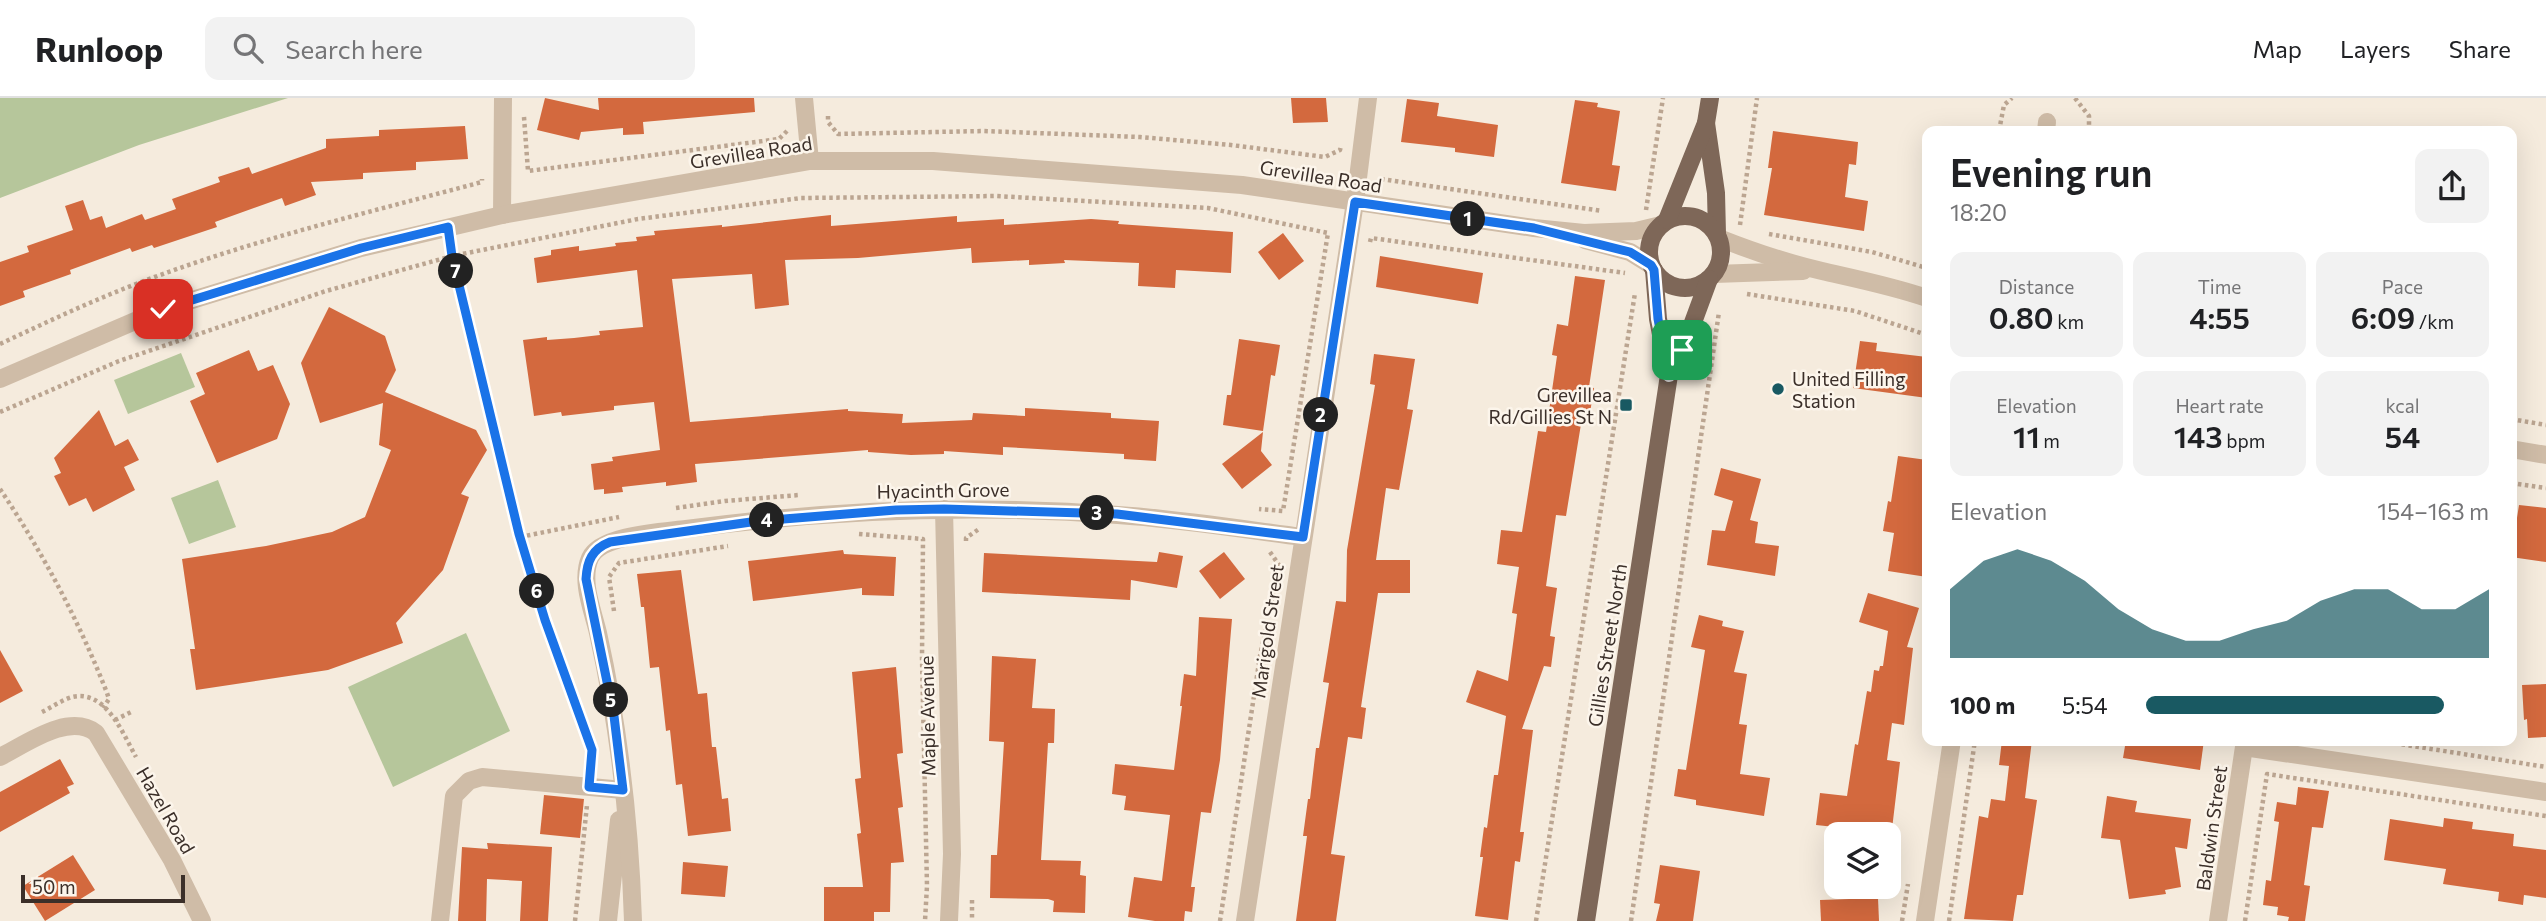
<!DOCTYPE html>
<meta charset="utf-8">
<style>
:root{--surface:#fff;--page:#f2f2f2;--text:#202124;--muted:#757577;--line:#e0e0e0;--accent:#195962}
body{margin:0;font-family:Commissioner,sans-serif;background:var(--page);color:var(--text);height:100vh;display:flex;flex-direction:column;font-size:26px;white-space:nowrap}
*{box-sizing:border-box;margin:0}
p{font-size:23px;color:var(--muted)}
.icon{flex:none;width:38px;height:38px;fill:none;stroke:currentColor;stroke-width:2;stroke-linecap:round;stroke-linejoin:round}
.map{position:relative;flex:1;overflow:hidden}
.drawer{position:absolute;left:1922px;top:28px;width:595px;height:620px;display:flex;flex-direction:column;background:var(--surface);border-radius:14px;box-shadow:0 7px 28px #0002}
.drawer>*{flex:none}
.controls{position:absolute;left:1824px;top:724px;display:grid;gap:14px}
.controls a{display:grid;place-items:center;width:77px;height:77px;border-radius:14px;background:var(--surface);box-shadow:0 7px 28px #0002;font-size:35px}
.scale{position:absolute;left:21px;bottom:18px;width:164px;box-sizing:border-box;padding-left:7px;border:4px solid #3b2f29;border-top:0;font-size:19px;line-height:24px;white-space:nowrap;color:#3b2f29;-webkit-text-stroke:5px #fcf5eb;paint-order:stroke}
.pin{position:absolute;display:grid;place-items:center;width:60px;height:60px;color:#fff;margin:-30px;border-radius:14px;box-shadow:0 4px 10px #0006}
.km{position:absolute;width:35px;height:35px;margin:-18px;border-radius:50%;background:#222;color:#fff;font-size:19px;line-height:35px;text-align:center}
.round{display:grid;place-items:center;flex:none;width:74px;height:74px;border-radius:14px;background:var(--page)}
.summary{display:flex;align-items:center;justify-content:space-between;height:119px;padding:0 28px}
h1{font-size:38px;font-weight:600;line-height:52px}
.stats{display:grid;grid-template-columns:repeat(3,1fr);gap:10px;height:119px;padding:7px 28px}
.stats div{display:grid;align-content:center;border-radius:14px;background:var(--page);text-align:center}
.stats b{font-size:30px;font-weight:600}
.stats small{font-size:19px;font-weight:400}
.stats p{font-size:19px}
.chart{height:196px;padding:14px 28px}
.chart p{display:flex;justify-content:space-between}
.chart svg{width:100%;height:126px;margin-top:7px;fill:var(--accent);opacity:.7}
ul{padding:0 28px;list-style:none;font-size:23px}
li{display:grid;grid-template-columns:112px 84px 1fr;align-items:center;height:52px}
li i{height:18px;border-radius:9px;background:var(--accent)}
header{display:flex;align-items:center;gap:42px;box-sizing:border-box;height:98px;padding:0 35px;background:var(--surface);border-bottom:2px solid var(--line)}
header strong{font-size:33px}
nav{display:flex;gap:38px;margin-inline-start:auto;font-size:24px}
.search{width:490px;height:63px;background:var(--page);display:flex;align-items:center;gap:18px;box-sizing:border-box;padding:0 24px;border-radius:14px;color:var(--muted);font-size:26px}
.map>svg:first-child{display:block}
</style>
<header>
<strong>Runloop</strong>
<div class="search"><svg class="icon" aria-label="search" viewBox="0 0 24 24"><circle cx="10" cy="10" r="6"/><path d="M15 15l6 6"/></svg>Search here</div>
<nav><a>Map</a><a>Layers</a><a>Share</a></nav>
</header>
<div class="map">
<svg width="2546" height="823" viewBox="0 0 2546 823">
<rect width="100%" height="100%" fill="#f5ebdd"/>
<g fill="#b6c69b">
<path d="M 0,0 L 288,0 L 139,47 L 0,100 Z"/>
<path d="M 181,255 L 195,289 L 128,316 L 114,282 Z"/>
<path d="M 218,382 L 236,429 L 189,446 L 171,400 Z"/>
<path d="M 466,535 L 510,633 L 393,689 L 348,589 Z"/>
</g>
<g fill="#d3693e">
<path d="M 545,0 L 599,12 L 598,0 L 754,0 L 755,14 L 643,24 L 644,36 L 623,37 L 623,30 L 581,34 L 579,42 L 537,32 Z"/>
<path d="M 1291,0 L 1326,0 L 1328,24 L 1293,25 Z"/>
<path d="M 1407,1 L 1439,5 L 1437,18 L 1498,27 L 1494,59 L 1455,54 L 1455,50 L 1401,44 Z"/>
<path d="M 1575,2 L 1598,5 L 1597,9 L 1620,13 L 1612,67 L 1620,68 L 1616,93 L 1561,85 Z"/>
<path d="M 465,28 L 468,61 L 416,64 L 416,72 L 363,75 L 363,81 L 311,84 L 316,97 L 285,108 L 282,100 L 215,124 L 217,129 L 154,150 L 152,147 L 132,154 L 130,150 L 70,172 L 71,176 L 23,193 L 25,199 L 0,208 L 0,164 L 29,154 L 27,148 L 73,132 L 65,108 L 83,102 L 90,122 L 102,118 L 106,130 L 142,116 L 145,122 L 176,111 L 172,101 L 220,84 L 218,79 L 249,69 L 252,76 L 326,50 L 326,41 L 379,38 L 379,32 Z"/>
<path d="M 1773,33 L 1858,44 L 1856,67 L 1849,66 L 1845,99 L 1868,103 L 1864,133 L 1764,117 L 1772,70 L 1768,70 Z"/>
<path d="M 831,117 L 831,128 L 957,118 L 957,124 L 1004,121 L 1004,127 L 1091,121 L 1119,123 L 1118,126 L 1233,134 L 1231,175 L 1176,172 L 1175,190 L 1138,188 L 1139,165 L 1064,162 L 1065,165 L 1029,167 L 1029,162 L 972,165 L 971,150 L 858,160 L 785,162 L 789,207 L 755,211 L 752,176 L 672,181 L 690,324 L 848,311 L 848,313 L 903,316 L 902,325 L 972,322 L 973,315 L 1025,318 L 1025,310 L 1111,315 L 1111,320 L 1159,323 L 1156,363 L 1124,361 L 1124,356 L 1003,349 L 1003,357 L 944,353 L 944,356 L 911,357 L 868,354 L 868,352 L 695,366 L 697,384 L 666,388 L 666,384 L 622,389 L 623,394 L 604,396 L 604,391 L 594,392 L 591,366 L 613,363 L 612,359 L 660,352 L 654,304 L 614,308 L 614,312 L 562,318 L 561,314 L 534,318 L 523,242 L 547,239 L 547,242 L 574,240 L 600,237 L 599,233 L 643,229 L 637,172 L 537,185 L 534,160 L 551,157 L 551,152 L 579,148 L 579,153 L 616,148 L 615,145 L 637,143 L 636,139 L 655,137 L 654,133 L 722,127 L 722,129 Z"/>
<path d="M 1283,135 L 1304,163 L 1279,182 L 1258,154 Z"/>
<path d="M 1380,158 L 1483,175 L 1478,206 L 1376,189 Z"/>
<path d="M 1575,178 L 1605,182 L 1589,289 L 1594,290 L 1589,321 L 1582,320 L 1566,418 L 1556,417 L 1546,488 L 1557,490 L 1550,538 L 1555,539 L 1551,569 L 1544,568 L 1522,631 L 1533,632 L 1520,734 L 1524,734 L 1520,764 L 1515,763 L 1508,822 L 1475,818 L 1483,759 L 1480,759 L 1484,729 L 1487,730 L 1494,677 L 1498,677 L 1506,618 L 1466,604 L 1477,572 L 1508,583 L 1517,516 L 1512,515 L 1519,469 L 1497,466 L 1501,432 L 1522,434 L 1538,333 L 1546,334 L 1557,258 L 1552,257 L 1557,226 L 1568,228 Z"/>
<path d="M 329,209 L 385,238 L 396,272 L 385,294 L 476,332 L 487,352 L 461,396 L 469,399 L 443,472 L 396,525 L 403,545 L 328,572 L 196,592 L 190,551 L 195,551 L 182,461 L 266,448 L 332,434 L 365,419 L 391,352 L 379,347 L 383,305 L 320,325 L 301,265 Z"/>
<path d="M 1239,241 L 1280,247 L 1275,278 L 1271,277 L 1263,333 L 1223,327 L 1227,297 L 1231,297 Z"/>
<path d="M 1860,243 L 1877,245 L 1876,253 L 1927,259 L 1927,300 L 1853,290 Z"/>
<path d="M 249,252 L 258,273 L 273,267 L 290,306 L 277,341 L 217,365 L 190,303 L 205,296 L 196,275 Z"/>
<path d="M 1374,256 L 1415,261 L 1407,311 L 1413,312 L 1399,392 L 1386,390 L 1376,462 L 1410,462 L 1410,495 L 1378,495 L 1361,609 L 1366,610 L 1362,641 L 1348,639 L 1331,756 L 1345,758 L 1336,823 L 1296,823 L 1307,738 L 1303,738 L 1308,701 L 1310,701 L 1316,650 L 1319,650 L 1329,585 L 1323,584 L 1328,553 L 1336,503 L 1346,504 L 1347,452 L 1375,287 L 1370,286 Z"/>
<path d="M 99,312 L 115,348 L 128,341 L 139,362 L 124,369 L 135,392 L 93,414 L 86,400 L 69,408 L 54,378 L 61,375 L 54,360 Z"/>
<path d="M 1263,334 L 1261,353 L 1272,367 L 1242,391 L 1222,366 Z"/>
<path d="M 1898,358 L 1927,362 L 1927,479 L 1888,473 L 1894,435 L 1883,433 L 1888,403 L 1891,404 Z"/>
<path d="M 1721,370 L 1761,381 L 1750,422 L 1758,424 L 1755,445 L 1779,448 L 1775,478 L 1707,467 L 1712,432 L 1725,433 L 1733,403 L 1714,397 Z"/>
<path d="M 2519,407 L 2546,410 L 2546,464 L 2511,459 L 2511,438 L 2514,439 Z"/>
<path d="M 843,452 L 844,456 L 896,459 L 894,498 L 862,497 L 862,490 L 753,503 L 748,463 Z"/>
<path d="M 1159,454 L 1183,458 L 1177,490 L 1131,482 L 1130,502 L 982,494 L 984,455 L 1157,464 Z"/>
<path d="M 1224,454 L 1245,481 L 1220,501 L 1199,473 Z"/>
<path d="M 681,472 L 698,596 L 707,595 L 712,649 L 716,649 L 722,701 L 728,700 L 731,733 L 688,738 L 682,686 L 676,687 L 670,632 L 666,633 L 659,569 L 650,570 L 644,509 L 641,509 L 637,476 Z"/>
<path d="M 1868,495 L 1919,510 L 1907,549 L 1913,550 L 1904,627 L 1892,625 L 1887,662 L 1900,664 L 1892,731 L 1883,730 L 1882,737 L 1834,734 L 1835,729 L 1816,727 L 1820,695 L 1847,698 L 1855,646 L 1858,647 L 1867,593 L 1871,594 L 1874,572 L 1879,573 L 1880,568 L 1883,568 L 1888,533 L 1859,524 Z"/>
<path d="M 1699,517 L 1723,523 L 1722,528 L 1744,533 L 1734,574 L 1747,576 L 1739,626 L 1747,627 L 1740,676 L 1770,680 L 1764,718 L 1696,707 L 1696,702 L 1674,698 L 1678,671 L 1686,672 L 1705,552 L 1691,549 Z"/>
<path d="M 1199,519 L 1232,521 L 1220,662 L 1211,715 L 1201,714 L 1191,789 L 1195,789 L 1192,814 L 1185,813 L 1184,823 L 1155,823 L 1128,819 L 1134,779 L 1162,783 L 1170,717 L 1124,712 L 1126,698 L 1112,696 L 1115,666 L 1174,672 L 1182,608 L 1180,608 L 1184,576 L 1196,578 Z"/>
<path d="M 0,552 L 23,593 L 0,605 Z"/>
<path d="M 992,558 L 1036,561 L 1032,610 L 1055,611 L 1054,645 L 1048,645 L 1041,762 L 1081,763 L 1080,777 L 1086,778 L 1085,815 L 1053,814 L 1054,803 L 1048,801 L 990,800 L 991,757 L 997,757 L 1004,644 L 989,643 Z"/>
<path d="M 896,569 L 903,655 L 897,656 L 903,709 L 898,710 L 904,764 L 891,765 L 890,814 L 874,814 L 874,823 L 824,823 L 824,789 L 863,789 L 857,736 L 861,735 L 855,681 L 861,680 L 852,574 Z"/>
<path d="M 2546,586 L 2546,639 L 2528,640 L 2527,621 L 2524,622 L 2522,587 Z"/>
<path d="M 2002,642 L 2032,642 L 2025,700 L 2037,702 L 2023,797 L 2017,797 L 2013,823 L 1964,821 L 1979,718 L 1988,720 L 1991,701 L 2005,703 L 2009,668 L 1999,667 Z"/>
<path d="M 2126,642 L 2204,642 L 2200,672 L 2123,660 Z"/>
<path d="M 60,661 L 74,686 L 67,689 L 70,695 L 0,734 L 0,694 Z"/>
<path d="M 2298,689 L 2329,693 L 2323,730 L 2312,729 L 2304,787 L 2310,788 L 2305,823 L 2288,823 L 2289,819 L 2277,817 L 2278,809 L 2263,807 L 2266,782 L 2271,783 L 2279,724 L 2274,723 L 2277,704 L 2296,707 Z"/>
<path d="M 544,697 L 584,701 L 580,740 L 540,736 Z"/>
<path d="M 2107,698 L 2137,703 L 2135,714 L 2191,721 L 2187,751 L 2175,749 L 2181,789 L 2165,792 L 2166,796 L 2129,801 L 2120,742 L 2101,740 Z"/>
<path d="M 2444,720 L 2473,724 L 2472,731 L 2514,736 L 2513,748 L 2546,752 L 2546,800 L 2524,797 L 2523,807 L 2498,803 L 2499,794 L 2443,786 L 2446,771 L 2384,762 L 2390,721 L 2443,729 Z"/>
<path d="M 487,745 L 552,749 L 548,823 L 520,823 L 522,783 L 487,781 L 486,823 L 458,823 L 462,749 L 488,751 Z"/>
<path d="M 73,757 L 95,792 L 45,823 L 23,788 Z"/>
<path d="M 683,764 L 728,768 L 725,799 L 681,796 Z"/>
<path d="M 1660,767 L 1700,773 L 1693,823 L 1656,823 L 1660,806 L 1654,805 Z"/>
<path d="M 1878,800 L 1879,823 L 1821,823 L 1820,802 Z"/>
</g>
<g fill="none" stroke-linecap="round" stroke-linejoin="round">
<g stroke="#bba591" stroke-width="4.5" stroke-dasharray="3.5 3.5" stroke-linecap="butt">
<path d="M 2075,0 L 2089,18 L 2089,33"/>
<path d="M 828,18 L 828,24 L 838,36 L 984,33 L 1140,39 L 1231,47 L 1325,59 L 1340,52 L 1341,48"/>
<path d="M 524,19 L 528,73 L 779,41 L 788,32"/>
<path d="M 1999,33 L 2004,7 L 2012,0"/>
<path d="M 2320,33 L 2339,30 L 2355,33"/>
<path d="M 1381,81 L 1602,113"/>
<path d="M 1646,112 L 1663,0"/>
<path d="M 1740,127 L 1757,0"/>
<path d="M 1769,136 L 1872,154 L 1927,170"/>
<path d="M 1370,144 L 1371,140 L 1625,175"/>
<path d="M 450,147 L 519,436 L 545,522 L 592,652 L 591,671"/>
<path d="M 1747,196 L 1855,213 L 1927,237"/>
<path d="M 0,246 C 45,225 89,204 136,186 C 248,143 366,115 482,84 L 482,81"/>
<path d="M 0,314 L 119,263 L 326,193 L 452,158 L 638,121 L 801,100 L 996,98 L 1208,110 L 1328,135 L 1283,413 L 1259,411"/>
<path d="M 2511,321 L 2546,327"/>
<path d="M 2511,385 L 2546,390"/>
<path d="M 0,391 C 43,455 79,523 107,595 L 109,601 L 103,610"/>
<path d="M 676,410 L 725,403 L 799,397"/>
<path d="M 859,436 L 923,441 L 922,560 L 927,788 L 925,823"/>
<path d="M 520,439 L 619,419"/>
<path d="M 966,443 L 966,440 L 979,431"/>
<path d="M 1270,454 L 1279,467 L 1278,470"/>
<path d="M 614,513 L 609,479 L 619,465 L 728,448"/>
<path d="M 42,614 C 52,609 62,602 72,599 C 106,591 123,636 136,659"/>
<path d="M 115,622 L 133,613"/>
<path d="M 2374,642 L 2546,669"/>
<path d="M 972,802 L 972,823"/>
<path d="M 575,823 L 587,707"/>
<path d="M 1220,823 L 1260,558 L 1274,492"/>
<path d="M 1536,823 L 1635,195"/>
<path d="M 1631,823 L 1719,214"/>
<path d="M 1902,823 L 1908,786"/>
<path d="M 1949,823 L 1975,642"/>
<path d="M 2245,823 L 2267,676 L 2546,718"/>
</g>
<g stroke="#cfbca7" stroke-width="18">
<path d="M 804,0 L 810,63"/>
<path d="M 2046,33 L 2047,24"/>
<path d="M 502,117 L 503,0"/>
<path d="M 1719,140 C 1752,153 1787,165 1822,173 C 1857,181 1892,188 1927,200"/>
<path d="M 1585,142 L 1630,154 L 1651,167"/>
<path d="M 1714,176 L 1803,173"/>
<path d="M 0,281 L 163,211 L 361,150 L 502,117 L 810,63 L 933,63 L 1242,87 L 1534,130 L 1584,135 L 1636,133 L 1661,127"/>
<path d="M 2511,351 L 2546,357"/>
<path d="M 944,411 L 952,756 L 949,823"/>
<path d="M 2244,649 L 2546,694"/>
<path d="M 0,659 C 26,646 69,614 96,635 L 172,762 L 202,823"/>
<path d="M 440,823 L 454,698 L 469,683 L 482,679 L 623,692"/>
<path d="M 608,823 L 619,722"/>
<path d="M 633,823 C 630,726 619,630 598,535 C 593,513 580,483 590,460 C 600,437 662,434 686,431 C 829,412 973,406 1118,417 C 1180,421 1241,431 1302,439"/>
<path d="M 1245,823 L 1355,104 L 1368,0"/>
<path d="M 1925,823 L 1952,642"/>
<path d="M 2218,823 L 2245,642"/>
</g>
<g stroke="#7e6758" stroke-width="18">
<path d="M 1706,25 L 1716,95 L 1717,136"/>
<circle cx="1685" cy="154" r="36"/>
<path d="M 1667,122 L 1706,25 L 1710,0"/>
<path d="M 1654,172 L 1658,221 L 1669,277"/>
<path d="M 1586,823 L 1669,277 L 1688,238 L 1709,181"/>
</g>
</g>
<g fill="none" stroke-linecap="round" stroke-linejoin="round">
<defs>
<path id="route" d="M 163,211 L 361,150 L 448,129 L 452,158 L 519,436 L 545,522 L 592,652 L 589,689 L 623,692 L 614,618 L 586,481 C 587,463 592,451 610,444 L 758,423 L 896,412 L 944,411 L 1117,416 L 1303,439 L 1355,104 L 1534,130 L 1630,154 L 1651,167 L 1654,172 L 1658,221 L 1669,277 L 1682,252"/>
</defs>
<use href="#route" stroke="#fff" stroke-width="14"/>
<use href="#route" stroke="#1a73e8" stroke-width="9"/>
</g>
<g fill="#195962" stroke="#fcf5eb" stroke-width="2.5">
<circle cx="1778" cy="291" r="7"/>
<rect x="1619" y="300" width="14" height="14" rx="3.5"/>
</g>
<g text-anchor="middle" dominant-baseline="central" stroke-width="5" stroke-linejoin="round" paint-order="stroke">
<g font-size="19" fill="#3b2f29" stroke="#fcf5eb">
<text transform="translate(751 54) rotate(-9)">Grevillea Road</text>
<text transform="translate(1321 78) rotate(9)">Grevillea Road</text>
<text transform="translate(943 392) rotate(-1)">Hyacinth Grove</text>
<text transform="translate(1267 533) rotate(-82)">Marigold Street</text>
<text transform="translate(1607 547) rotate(-81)">Gillies Street North</text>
<text transform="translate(927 618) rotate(-91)">Maple Avenue</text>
<text transform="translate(166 712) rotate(60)">Hazel Road</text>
<text transform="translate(2211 730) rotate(-82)">Baldwin Street</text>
</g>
<g font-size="19" fill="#3b2f29" stroke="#fcf5eb" text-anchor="start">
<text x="1792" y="280">United Filling<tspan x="1792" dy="22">Station</tspan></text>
<text x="1612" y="296" text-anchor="end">Grevillea<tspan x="1612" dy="22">Rd/Gillies St N</tspan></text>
</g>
</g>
</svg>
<div class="controls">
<a><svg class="icon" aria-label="layers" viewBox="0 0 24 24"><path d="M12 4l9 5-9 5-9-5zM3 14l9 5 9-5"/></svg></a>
</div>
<div class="scale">50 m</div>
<div class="pin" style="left:1682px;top:252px;background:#1e9e55"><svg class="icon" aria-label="arrive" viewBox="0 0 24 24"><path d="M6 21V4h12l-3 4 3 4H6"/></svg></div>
<div class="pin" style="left:163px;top:211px;background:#d93025"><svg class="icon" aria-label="check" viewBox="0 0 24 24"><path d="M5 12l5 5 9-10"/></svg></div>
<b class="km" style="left:1468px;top:121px">1</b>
<b class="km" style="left:1321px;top:317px">2</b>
<b class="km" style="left:1097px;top:415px">3</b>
<b class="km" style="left:767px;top:422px">4</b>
<b class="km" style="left:611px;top:602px">5</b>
<b class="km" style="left:537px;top:493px">6</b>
<b class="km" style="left:456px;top:173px">7</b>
<section class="drawer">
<div class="summary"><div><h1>Evening run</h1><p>18:20</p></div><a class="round"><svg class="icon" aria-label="share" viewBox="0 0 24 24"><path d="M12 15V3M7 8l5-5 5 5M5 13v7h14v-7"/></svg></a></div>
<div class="stats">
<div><p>Distance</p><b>0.80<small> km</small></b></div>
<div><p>Time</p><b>4:55</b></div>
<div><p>Pace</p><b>6:09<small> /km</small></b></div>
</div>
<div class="stats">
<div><p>Elevation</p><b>11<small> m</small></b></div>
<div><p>Heart rate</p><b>143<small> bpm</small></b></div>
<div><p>kcal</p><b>54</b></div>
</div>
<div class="chart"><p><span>Elevation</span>154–163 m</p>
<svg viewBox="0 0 160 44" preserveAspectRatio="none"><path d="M0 44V20L10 10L20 6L30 10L40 17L50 27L60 34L70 38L80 38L90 34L100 31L110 24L120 20L130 20L140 27L150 27L160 20V44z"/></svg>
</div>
<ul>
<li><b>100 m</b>5:54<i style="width:87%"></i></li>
</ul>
</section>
</div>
